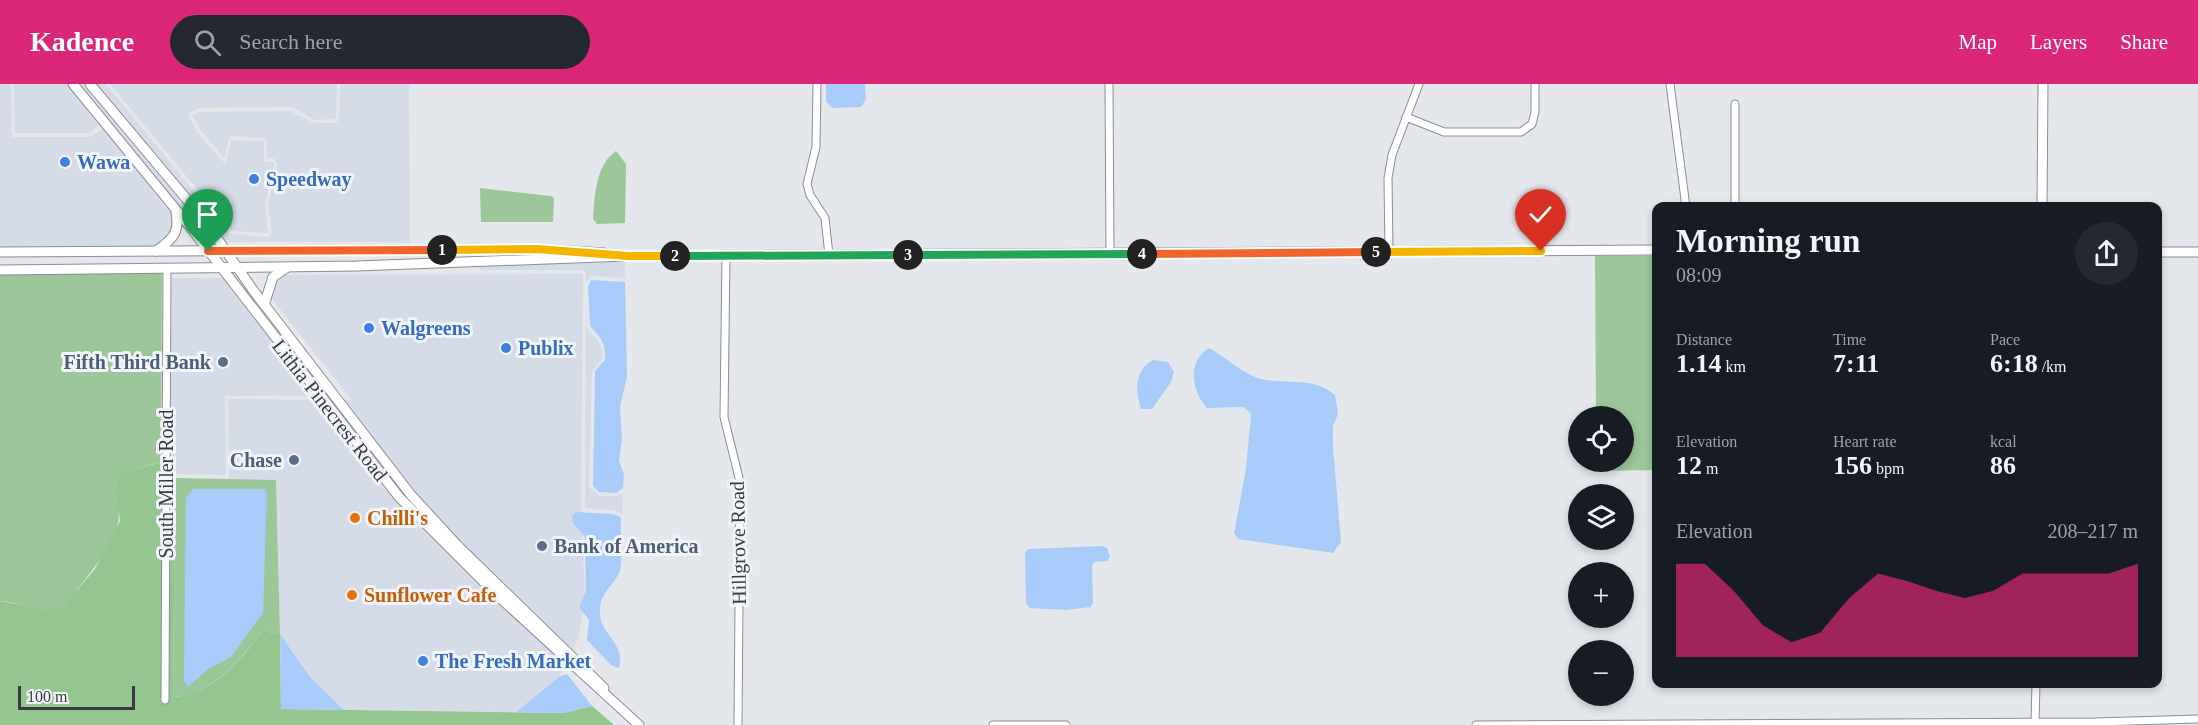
<!DOCTYPE html>
<meta charset="utf-8">
<style>
:root{--surface:#171b24;--page:#242831;--text:#f1f3f6;--muted:#9ea1a6;--accent:#db2777}
body{margin:0;font-family:"Times New Roman",serif;background:var(--page);color:var(--text);height:100vh;display:flex;flex-direction:column;font-size:22px;white-space:nowrap}
*{box-sizing:border-box;margin:0}
p{font-size:20px;color:var(--muted)}
.icon{flex:none;width:33px;height:33px;fill:none;stroke:currentColor;stroke-width:2;stroke-linecap:round;stroke-linejoin:round}
.map{position:relative;flex:1;overflow:hidden}
.drawer{position:absolute;left:1652px;top:118px;width:510px;height:486px;display:flex;flex-direction:column;background:var(--surface);border-radius:12px;box-shadow:0 3px 9px #0003}
.drawer>*{flex:none}
.fabs{position:absolute;left:1568px;top:322px;display:grid;gap:12px}
.fabs a{display:grid;place-items:center;width:66px;height:66px;border-radius:50%;background:var(--surface);box-shadow:0 3px 9px #0003;font-size:30px}
.scale{position:absolute;left:18px;bottom:15px;width:117px;box-sizing:border-box;padding-left:6px;border:3px solid #3a3b3d;border-top:0;font-size:16px;line-height:21px;white-space:nowrap;color:#3a3b3d;-webkit-text-stroke:4px #f1f4f9;paint-order:stroke}
.pin{position:absolute;display:grid;place-items:center;width:51px;height:51px;color:#fff;margin:-62px -26px;border-radius:50% 50% 50% 0;rotate:-45deg;box-shadow:0 0 6px #0007}
.pin .icon{rotate:45deg}
.km{position:absolute;width:30px;height:30px;margin:-15px;border-radius:50%;background:#222;color:#fff;font-size:16px;line-height:30px;text-align:center}
.round{display:grid;place-items:center;flex:none;width:63px;height:63px;border-radius:32px;background:var(--page)}
.overview{display:flex;align-items:center;justify-content:space-between;height:102px;padding:0 24px}
h1{font-size:33px;font-weight:600;line-height:45px}
.figures{display:grid;grid-template-columns:repeat(3,1fr);gap:9px;height:102px;padding:6px 24px}
.figures div{display:grid;align-content:center}
.figures b{font-size:26px;font-weight:600}
.figures small{font-size:16px;font-weight:400}
.figures p{font-size:16px}
.chart{height:168px;padding:12px 24px}
.chart p{display:flex;justify-content:space-between}
.chart svg{width:100%;height:108px;margin-top:6px;fill:var(--accent);opacity:.7}
header{display:flex;align-items:center;gap:36px;box-sizing:border-box;height:84px;padding:0 30px;background:var(--accent);color:#fff}
header strong{font-size:28px}
nav{display:flex;gap:33px;margin-inline-start:auto;font-size:21px}
.search{width:420px;height:54px;background:var(--page);display:flex;align-items:center;gap:15px;box-sizing:border-box;padding:0 21px;border-radius:33px;color:var(--muted);font-size:22px}
.map>svg:first-child{display:block}
</style>
<header>
<strong>Kadence</strong>
<div class="search"><svg class="icon" aria-label="search" viewBox="0 0 24 24"><circle cx="10" cy="10" r="6"/><path d="M15 15l6 6"/></svg>Search here</div>
<nav><a>Map</a><a>Layers</a><a>Share</a></nav>
</header>
<div class="map">
<svg width="2198" height="641" viewBox="0 0 2198 641">
<rect width="100%" height="100%" fill="#e4e7eb"/>
<g fill="#d6dce7">
<path d="M 0,0 L 11,0 L 12,53 L 90,53 L 103,45 L 174,133 L 175,145 L 160,163 L 0,163 Z"/>
<path d="M 14,0 L 67,0 L 99,42 L 89,49 L 15,49 Z"/>
<path d="M 79,0 L 84,0 L 214,158 L 206,158 Z"/>
<path d="M 95,0 L 106,0 L 229,150 L 268,153 L 272,149 L 268,121 L 277,80 L 275,75 L 267,74 L 266,54 L 230,52 L 224,74 L 200,45 L 192,31 L 199,28 L 290,27 L 314,39 L 336,39 L 339,35 L 340,0 L 409,0 L 410,158 L 225,158 Z"/>
<path d="M 110,0 L 337,0 L 336,35 L 315,36 L 291,23 L 198,24 L 188,30 L 197,48 L 226,81 L 231,56 L 264,57 L 264,77 L 274,79 L 265,121 L 268,149 L 232,147 Z"/>
<path d="M 625,177 L 625,194 L 591,192 L 586,199 L 586,189 L 583,186 L 480,186 L 480,182 Z"/>
<path d="M 583,190 L 581,423 L 585,512 L 579,553 L 559,593 L 516,628 L 344,626 L 310,593 L 280,550 L 276,396 L 229,395 L 228,315 L 352,316 L 272,215 L 271,205 L 275,195 L 287,191 Z"/>
<path d="M 171,194 L 223,194 L 313,312 L 225,312 L 226,391 L 176,390 L 170,386 Z"/>
<path d="M 586,217 L 587,244 L 603,264 L 602,274 L 592,287 L 589,403 L 599,412 L 616,412 L 623,409 L 622,430 L 613,426 L 585,424 Z"/>
</g>
<g fill="#9cc798">
<path d="M 616,67 L 626,80 L 625,139 L 597,140 L 593,135 C 594,114 596,80 616,67 Z"/>
<path d="M 480,104 L 551,112 L 554,114 L 553,138 L 481,138 Z"/>
<path d="M 1595,172 L 1656,172 L 1656,386 L 1596,387 L 1596,378 L 1623,378 L 1623,333 L 1596,333 Z"/>
<path d="M 0,188 L 162,188 L 161,378 L 122,389 L 116,397 C 126,449 111,461 81,501 C 75,507 72,518 64,523 C 47,532 18,518 0,517 Z"/>
<path d="M 175,394 L 276,396 L 280,550 L 263,547 C 238,577 214,610 173,613 Z"/>
</g>
<path fill="#94c78f" d="M 166,377 L 166,388 L 175,394 L 173,613 C 214,610 239,577 263,547 L 280,550 L 281,625 L 563,629 L 592,622 L 614,641 L 0,641 L 0,517 L 47,526 L 63,523 L 95,485 L 120,437 L 116,397 L 121,389 Z"/>
<g fill="#a8ccfa">
<path d="M 826,0 L 865,0 L 866,15 L 861,23 L 833,24 L 826,18 Z"/>
<path d="M 591,196 L 625,198 L 627,293 L 620,322 L 622,356 L 619,377 L 624,390 L 623,404 L 616,409 L 599,408 L 593,402 L 595,287 L 605,276 C 606,259 601,254 590,242 L 588,203 Z"/>
<path d="M 1209,264 C 1226,273 1240,288 1258,294 C 1285,302 1312,291 1335,311 L 1338,330 L 1333,342 L 1333,363 L 1341,458 L 1333,469 L 1238,455 L 1234,449 L 1246,385 L 1251,330 L 1244,323 L 1207,324 C 1191,307 1187,277 1209,264 Z"/>
<path d="M 1153,276 L 1168,278 L 1174,288 L 1171,298 L 1152,325 L 1141,325 C 1135,306 1134,287 1153,276 Z"/>
<path d="M 193,405 L 264,405 L 267,409 L 263,529 L 231,573 L 208,585 L 188,603 L 184,596 L 186,414 Z"/>
<path d="M 576,428 L 613,430 L 621,433 C 620,446 624,480 619,489 C 613,502 600,509 600,526 C 598,550 626,558 619,584 L 611,581 L 587,556 L 589,536 L 579,523 L 586,508 L 585,453 L 573,439 L 572,432 Z"/>
<path d="M 1102,462 L 1107,464 L 1110,473 L 1107,477 L 1094,478 L 1092,483 L 1093,519 L 1090,523 L 1066,526 L 1030,524 L 1026,519 L 1025,469 L 1028,465 Z"/>
<path d="M 280,550 L 310,593 L 344,626 L 281,625 Z"/>
<path d="M 567,590 L 592,622 L 563,629 L 516,628 L 559,593 Z"/>
</g>
<g fill="none" stroke-linecap="round" stroke-linejoin="round">
<defs>
<g id="street">
<path d="M 817,0 L 816,63 L 807,100 L 810,111 L 825,134 L 829,171"/>
<path d="M 1109,0 L 1110,170"/>
<path d="M 1670,0 L 1686,123"/>
<path d="M 1406,33 L 1444,48 L 1521,48 L 1532,40 L 1535,28 L 1535,0"/>
<path d="M 1735,123 L 1735,20"/>
<path d="M 1389,168 L 1388,94 L 1392,71 L 1419,0"/>
<path d="M 726,171 L 724,333 L 740,398 L 738,641"/>
<path d="M 165,616 L 167,184"/>
<path d="M 2035,639 L 2036,600"/>
<path d="M 993,641 L 1066,641"/>
<path d="M 1476,641 L 2096,638 L 2198,635"/>
</g>
<g id="secondary">
<path d="M 73,0 L 191,144 L 399,413 L 499,513 L 639,641"/>
<path d="M 90,0 L 205,137 L 253,206 L 411,411 L 459,463 L 604,604"/>
<path d="M 2042,123 L 2043,0"/>
<path d="M 156,167 C 172,156 180,149 176,129"/>
<path d="M 0,168 L 537,165 L 604,169"/>
<path d="M 2157,168 L 2198,168"/>
<path d="M 0,186 L 357,182 L 628,172 L 1656,166"/>
<path d="M 264,221 L 273,193 L 286,184"/>
</g>
</defs>
<use href="#street" stroke="#8b8e92" stroke-width="9"/>
<use href="#secondary" stroke="#8b8e92" stroke-width="11"/>
<use href="#street" stroke="#fff" stroke-width="7"/>
<use href="#secondary" stroke="#fff" stroke-width="9"/>
</g>
<g fill="none" stroke-linecap="round" stroke-linejoin="round">
<defs>
<path id="split-1" d="M 208,167 L 442,166"/>
<path id="split-2" d="M 442,166 L 537,165 L 628,172 L 675,172"/>
<path id="split-3" d="M 675,172 L 908,171"/>
<path id="split-4" d="M 908,171 L 1142,170"/>
<path id="split-5" d="M 1142,170 L 1376,168"/>
<path id="split-6" d="M 1376,168 L 1541,167"/>
</defs>
<use href="#split-1" stroke="#fff" stroke-width="12"/>
<use href="#split-2" stroke="#fff" stroke-width="12"/>
<use href="#split-3" stroke="#fff" stroke-width="12"/>
<use href="#split-4" stroke="#fff" stroke-width="12"/>
<use href="#split-5" stroke="#fff" stroke-width="12"/>
<use href="#split-6" stroke="#fff" stroke-width="12"/>
<use href="#split-1" stroke="#f0652b" stroke-width="8"/>
<use href="#split-2" stroke="#f5b400" stroke-width="8"/>
<use href="#split-3" stroke="#22a559" stroke-width="8"/>
<use href="#split-4" stroke="#22a559" stroke-width="8"/>
<use href="#split-5" stroke="#f0652b" stroke-width="8"/>
<use href="#split-6" stroke="#f5b400" stroke-width="8"/>
</g>
<g fill="#3f7fe0" stroke="#f1f4f9" stroke-width="2">
<circle cx="65" cy="78" r="6"/>
<circle cx="254" cy="95" r="6"/>
<circle cx="369" cy="244" r="6"/>
<circle cx="506" cy="264" r="6"/>
<circle cx="423" cy="577" r="6"/>
</g>
<g fill="#5c6f8a" stroke="#f1f4f9" stroke-width="2">
<circle cx="223" cy="278" r="6"/>
<circle cx="294" cy="376" r="6"/>
<circle cx="542" cy="462" r="6"/>
</g>
<g fill="#e8710a" stroke="#f1f4f9" stroke-width="2">
<circle cx="355" cy="434" r="6"/>
<circle cx="352" cy="511" r="6"/>
</g>
<g text-anchor="middle" dominant-baseline="central" stroke-width="6" stroke-linejoin="round" paint-order="stroke">
<g font-size="20" font-weight="bold" fill="#366cbe" stroke="#f1f4f9" text-anchor="start">
<text x="77" y="78">Wawa</text>
<text x="266" y="95">Speedway</text>
<text x="381" y="244">Walgreens</text>
<text x="518" y="264">Publix</text>
<text x="435" y="577">The Fresh Market</text>
</g>
<g font-size="20" font-weight="bold" fill="#4e5e75" stroke="#f1f4f9" text-anchor="end">
<text x="211" y="278">Fifth Third Bank</text>
<text x="282" y="376">Chase</text>
<text x="554" y="462" text-anchor="start">Bank of America</text>
</g>
<g font-size="20" fill="#3a3b3d" stroke="#f1f4f9">
<text transform="translate(330 326) rotate(52)">Lithia Pinecrest Road</text>
<text transform="translate(166 400) rotate(-90)">South Miller Road</text>
<text transform="translate(738 459) rotate(-91)">Hillgrove Road</text>
</g>
<g font-size="20" font-weight="bold" fill="#c56008" stroke="#f1f4f9" text-anchor="start">
<text x="367" y="434">Chilli's</text>
<text x="364" y="511">Sunflower Cafe</text>
</g>
</g>
</svg>
<div class="fabs">
<a><svg class="icon" aria-label="locate" viewBox="0 0 24 24"><circle cx="12" cy="12" r="6"/><path d="M12 2v4M12 18v4M2 12h4M18 12h4"/></svg></a>
<a><svg class="icon" aria-label="layers" viewBox="0 0 24 24"><path d="M12 4l9 5-9 5-9-5zM3 14l9 5 9-5"/></svg></a>
<a>+</a>
<a>−</a>
</div>
<div class="scale">100 m</div>
<div class="pin" style="left:208px;top:167px;background:#1e9e55"><svg class="icon" aria-label="arrive" viewBox="0 0 24 24"><path d="M6 21V4h12l-3 4 3 4H6"/></svg></div>
<div class="pin" style="left:1541px;top:167px;background:#d93025"><svg class="icon" aria-label="check" viewBox="0 0 24 24"><path d="M5 12l5 5 9-10"/></svg></div>
<b class="km" style="left:442px;top:166px">1</b>
<b class="km" style="left:675px;top:172px">2</b>
<b class="km" style="left:908px;top:171px">3</b>
<b class="km" style="left:1142px;top:170px">4</b>
<b class="km" style="left:1376px;top:168px">5</b>
<section class="drawer">
<div class="overview"><div><h1>Morning run</h1><p>08:09</p></div><a class="round"><svg class="icon" aria-label="share" viewBox="0 0 24 24"><path d="M12 15V3M7 8l5-5 5 5M5 13v7h14v-7"/></svg></a></div>
<div class="figures">
<div><p>Distance</p><b>1.14<small> km</small></b></div>
<div><p>Time</p><b>7:11</b></div>
<div><p>Pace</p><b>6:18<small> /km</small></b></div>
</div>
<div class="figures">
<div><p>Elevation</p><b>12<small> m</small></b></div>
<div><p>Heart rate</p><b>156<small> bpm</small></b></div>
<div><p>kcal</p><b>86</b></div>
</div>
<div class="chart"><p><span>Elevation</span>208–217 m</p>
<svg viewBox="0 0 160 44" preserveAspectRatio="none"><path d="M0 44V6L10 6L20 17L30 31L40 38L50 34L60 20L70 10L80 13L90 17L100 20L110 17L120 10L130 10L140 10L150 10L160 6V44z"/></svg>
</div>
</section>
</div>
